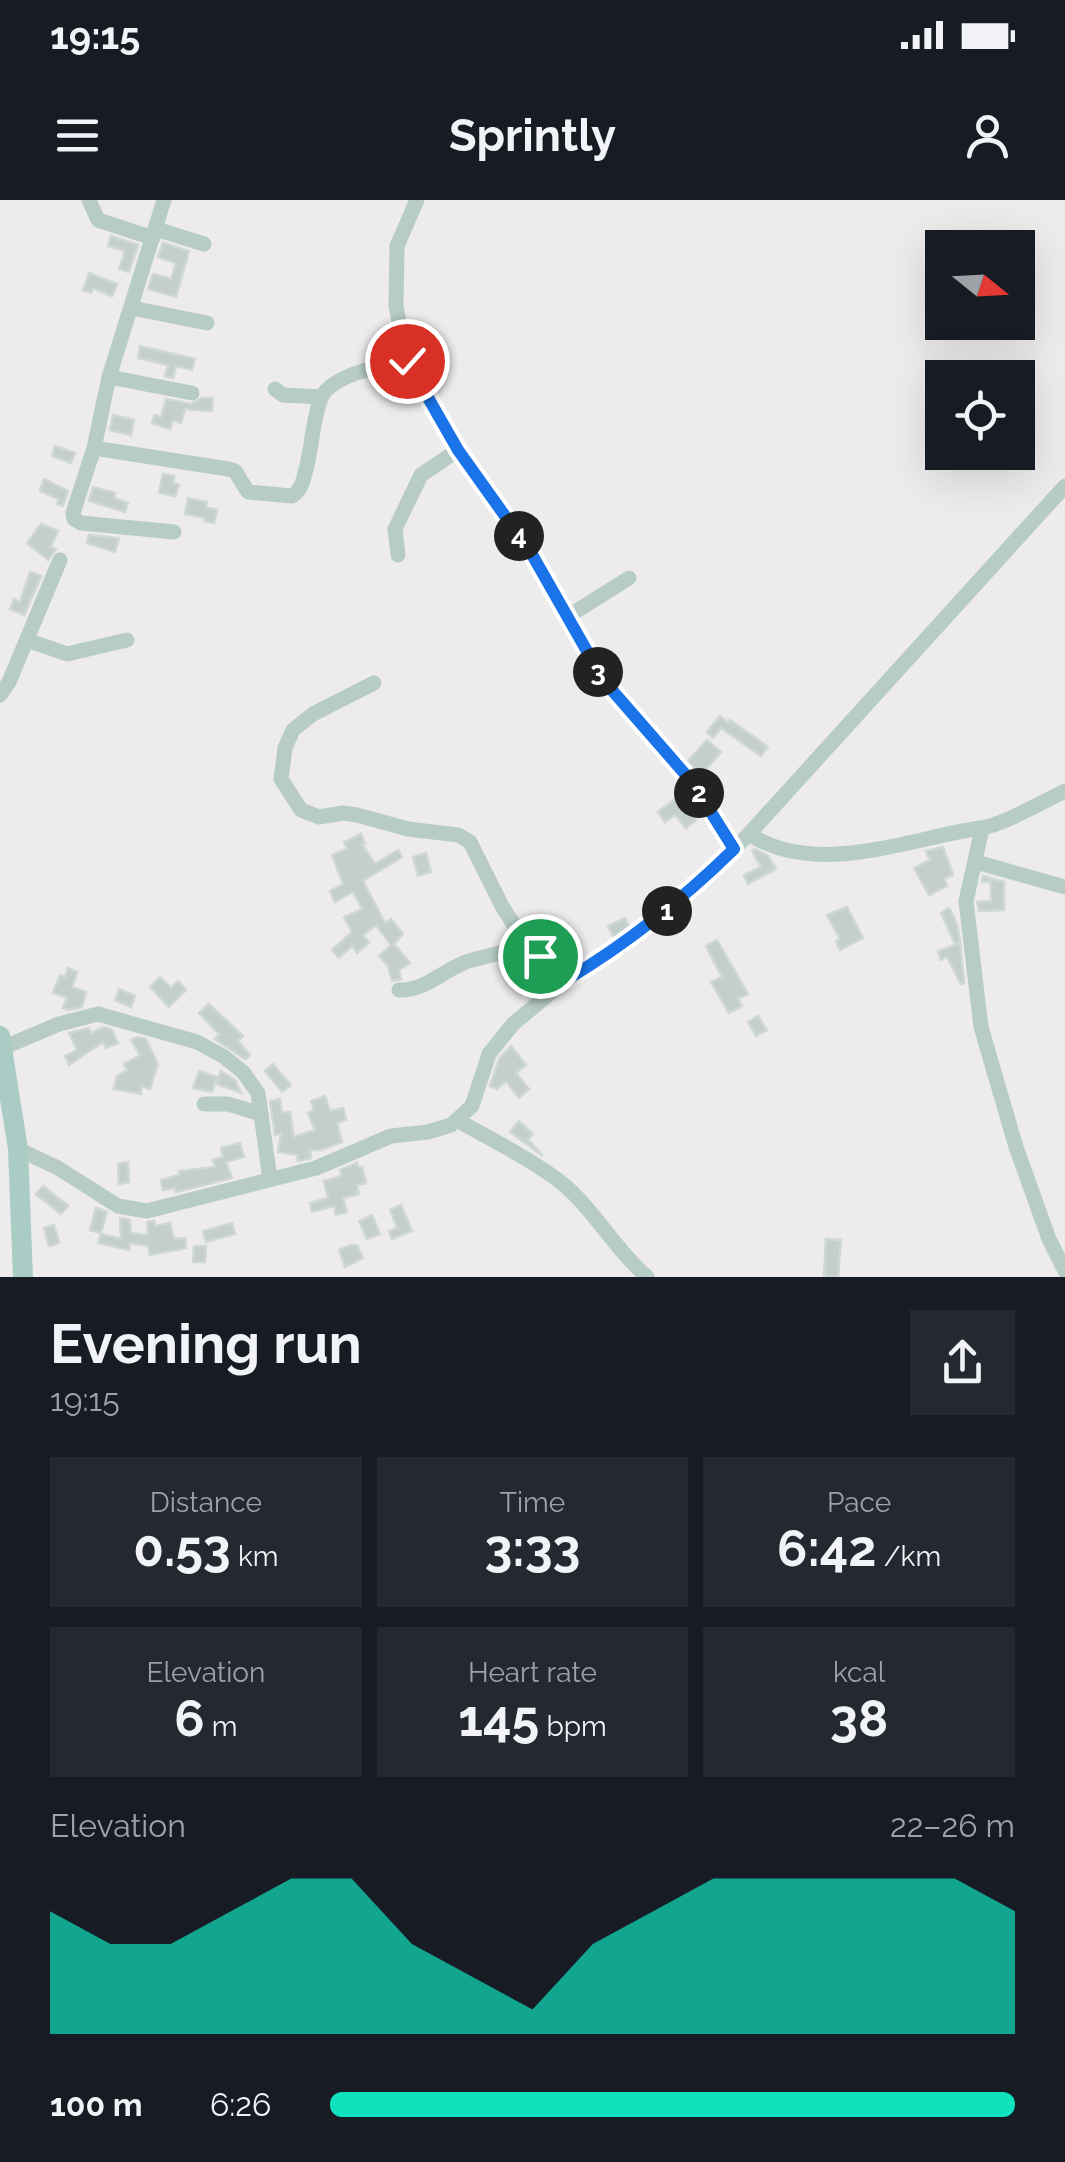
<!DOCTYPE html>
<meta charset="utf-8">
<style>
:root{--surface:#171b24;--page:#242831;--text:#f1f3f6;--muted:#9ea1a6;--accent:#11e2be}
body{margin:0;font-family:Raleway,sans-serif;background:var(--page);color:var(--text);height:100vh;display:flex;flex-direction:column;font-size:38px;white-space:nowrap}
*{box-sizing:border-box;margin:0}
p{font-size:32px;color:var(--muted)}
.icon{flex:none;width:55px;height:55px;fill:none;stroke:currentColor;stroke-width:2;stroke-linecap:round;stroke-linejoin:round}
.map{position:relative;height:1077px;overflow:hidden}
.panel{display:flex;flex-direction:column;background:var(--surface);flex:1}
.panel>*{flex:none}
.needle{width:65px;rotate:108deg}
.fabs{position:absolute;left:925px;top:30px;display:grid;gap:20px}
.fabs a{display:grid;place-items:center;width:110px;height:110px;border-radius:0px;background:var(--surface);box-shadow:0 10px 40px #0002;font-size:50px}
.pin{position:absolute;display:grid;place-items:center;width:85px;height:85px;color:#fff;margin:-42px;border:5px solid #fff;border-radius:50%;box-shadow:0 2px 10px #0007}
.km{position:absolute;width:50px;height:50px;margin:-25px;border-radius:50%;background:#222;color:#fff;font-size:28px;line-height:50px;text-align:center}
.round{display:grid;place-items:center;flex:none;width:105px;height:105px;border-radius:0px;background:var(--page)}
.summary{display:flex;align-items:center;justify-content:space-between;height:170px;padding:0 50px}
h1{font-size:55px;font-weight:700;line-height:75px}
.figures{display:grid;grid-template-columns:repeat(3,1fr);gap:15px;height:170px;padding:10px 50px}
.figures div{display:grid;align-content:center;border-radius:0px;background:var(--page);text-align:center}
.figures b{font-size:50px;font-weight:700}
.figures small{font-size:28px;font-weight:400}
.figures p{font-size:28px}
.chart{height:280px;padding:20px 50px}
.chart p{display:flex;justify-content:space-between}
.chart svg{width:100%;height:180px;margin-top:10px;fill:var(--accent);opacity:.7}
ul{padding:0 50px;list-style:none;font-size:32px}
li{display:grid;grid-template-columns:160px 120px 1fr;align-items:center;height:75px}
li i{height:25px;border-radius:12px;background:var(--accent)}
.status{display:flex;justify-content:space-between;align-items:center;height:70px;padding:0 50px;background:var(--surface);direction:ltr}
.status svg{height:28px;fill:currentColor}
header{display:flex;justify-content:space-between;align-items:center;height:130px;padding:0 50px;background:var(--surface);font-size:45px;font-weight:700}
.map>svg:first-child{display:block}
</style>
<div class="status"><b>19:15</b><svg viewBox="0 0 49 12"><path d="M0 12V9h3v3zM5 12V6h3v6zM10 12V3h3v9zM15 12V0h3v12zM26 1h20v11H26zM47 4h2v5h-2z"/></svg></div>
<header><svg class="icon" aria-label="menu" viewBox="0 0 24 24"><path d="M4 6h16M4 12h16M4 18h16"/></svg>Sprintly<svg class="icon" aria-label="person" viewBox="0 0 24 24"><circle cx="12" cy="8" r="4"/><path d="M4 21q1-7 8-7t8 7"/></svg></header>
<div class="map">
<svg width="1065" height="1077" viewBox="0 0 1065 1077">
<rect width="100%" height="100%" fill="#eeebed"/>
<g fill="#c4cecd" stroke="#cfd7d7" stroke-width="2.5">
<path d="M 111,36 L 138,45 L 129,72 L 119,69 L 125,51 L 108,46 Z"/>
<path d="M 163,43 L 189,51 L 176,97 L 148,89 L 153,74 L 171,79 L 176,63 L 158,57 Z"/>
<path d="M 89,73 L 117,84 L 112,96 L 93,88 L 91,93 L 83,90 Z"/>
<path d="M 140,146 L 195,159 L 192,170 L 176,166 L 173,178 L 165,176 L 168,165 L 138,158 Z"/>
<path d="M 202,198 L 213,198 L 212,211 L 185,209 L 181,223 L 173,220 L 170,229 L 152,223 L 155,215 L 161,217 L 166,199 L 191,204 Z"/>
<path d="M 113,215 L 134,220 L 131,235 L 110,230 Z"/>
<path d="M 55,246 L 75,253 L 71,263 L 52,256 Z"/>
<path d="M 163,274 L 174,276 L 173,283 L 179,285 L 175,296 L 159,293 Z"/>
<path d="M 44,279 L 68,291 L 63,306 L 57,304 L 59,299 L 40,291 Z"/>
<path d="M 93,287 L 115,293 L 114,298 L 128,303 L 125,312 L 89,301 Z"/>
<path d="M 188,298 L 207,302 L 206,307 L 217,310 L 214,323 L 204,321 L 205,318 L 185,314 Z"/>
<path d="M 41,324 L 58,331 L 51,347 L 56,349 L 48,360 L 27,343 Z"/>
<path d="M 89,335 L 119,338 L 115,352 L 87,343 Z"/>
<path d="M 30,372 L 41,376 L 24,415 L 10,409 L 14,399 L 20,402 Z"/>
<path d="M 720,516 L 728,523 L 730,520 L 768,547 L 761,556 L 721,528 L 713,538 L 707,532 Z"/>
<path d="M 707,540 L 721,552 L 701,575 L 688,561 Z"/>
<path d="M 678,597 L 696,620 L 686,628 L 675,615 L 665,622 L 658,612 Z"/>
<path d="M 361,634 L 365,643 L 362,644 L 375,664 L 398,650 L 402,657 L 363,681 L 385,723 L 391,719 L 403,734 L 394,744 L 410,763 L 399,770 L 401,779 L 392,781 L 388,766 L 379,756 L 391,745 L 376,725 L 363,735 L 369,743 L 357,753 L 352,746 L 339,758 L 332,750 L 352,732 L 344,717 L 362,709 L 353,692 L 335,702 L 330,691 L 343,684 L 332,655 L 347,649 L 344,642 Z"/>
<path d="M 943,647 L 953,675 L 944,679 L 947,686 L 929,695 L 914,668 L 930,660 L 926,651 Z"/>
<path d="M 755,649 L 768,656 L 776,669 L 748,684 L 744,675 L 761,667 L 752,651 Z"/>
<path d="M 426,653 L 431,672 L 418,676 L 413,657 Z"/>
<path d="M 983,676 L 1004,682 L 1004,710 L 979,711 L 977,702 L 991,701 L 991,681 L 982,682 Z"/>
<path d="M 847,707 L 863,738 L 840,750 L 836,741 L 840,739 L 827,715 Z"/>
<path d="M 949,708 L 957,724 L 960,741 L 955,744 L 941,713 Z"/>
<path d="M 625,718 L 629,726 L 614,738 L 608,726 Z"/>
<path d="M 717,740 L 748,794 L 738,799 L 742,806 L 729,813 L 711,782 L 722,777 L 706,746 Z"/>
<path d="M 960,743 L 964,783 L 961,784 L 947,757 L 941,760 L 938,751 Z"/>
<path d="M 68,768 L 77,772 L 72,787 L 86,792 L 82,807 L 69,810 L 63,808 L 67,798 L 53,793 L 60,775 L 65,777 Z"/>
<path d="M 160,777 L 171,788 L 178,781 L 186,790 L 169,807 L 150,787 Z"/>
<path d="M 119,789 L 135,796 L 131,807 L 115,800 Z"/>
<path d="M 209,804 L 243,836 L 238,841 L 250,855 L 245,859 L 215,839 L 219,834 L 199,813 Z"/>
<path d="M 758,816 L 767,830 L 756,836 L 748,822 Z"/>
<path d="M 104,827 L 112,830 L 118,843 L 106,848 L 103,842 L 69,865 L 65,856 L 77,850 L 69,833 L 89,828 L 91,833 Z"/>
<path d="M 137,837 L 146,839 L 158,864 L 150,889 L 142,886 L 141,894 L 114,889 L 117,876 L 127,870 L 124,864 L 140,855 L 131,840 Z"/>
<path d="M 511,846 L 526,865 L 516,873 L 529,889 L 519,898 L 506,881 L 497,889 L 490,886 L 499,859 Z"/>
<path d="M 273,864 L 291,885 L 282,892 L 265,871 Z"/>
<path d="M 199,871 L 217,877 L 212,892 L 193,888 Z"/>
<path d="M 221,871 L 235,880 L 241,893 L 217,884 Z"/>
<path d="M 325,896 L 330,911 L 343,908 L 346,920 L 337,923 L 342,942 L 321,950 L 310,950 L 311,958 L 298,961 L 297,955 L 278,952 L 281,933 L 275,935 L 270,901 L 280,899 L 282,913 L 290,912 L 294,937 L 315,930 L 308,913 L 314,910 L 311,901 Z"/>
<path d="M 519,921 L 533,934 L 528,939 L 543,956 L 510,932 Z"/>
<path d="M 240,943 L 244,957 L 226,962 L 232,978 L 176,992 L 175,988 L 163,990 L 161,980 L 179,975 L 179,971 L 215,967 L 213,960 L 223,957 L 221,948 Z"/>
<path d="M 128,962 L 129,982 L 119,984 L 118,964 Z"/>
<path d="M 357,963 L 359,968 L 362,967 L 366,983 L 357,985 L 359,994 L 343,998 L 347,1012 L 336,1015 L 334,1006 L 312,1012 L 310,1003 L 328,998 L 324,981 L 342,976 L 340,970 Z"/>
<path d="M 43,986 L 68,1006 L 61,1014 L 36,994 Z"/>
<path d="M 401,1005 L 412,1031 L 392,1039 L 389,1031 L 397,1028 L 390,1010 Z"/>
<path d="M 96,1008 L 107,1012 L 101,1033 L 90,1030 Z"/>
<path d="M 372,1015 L 380,1034 L 367,1039 L 359,1021 Z"/>
<path d="M 120,1018 L 130,1020 L 131,1033 L 148,1035 L 147,1022 L 154,1021 L 155,1026 L 170,1023 L 174,1039 L 185,1038 L 186,1048 L 150,1055 L 148,1046 L 130,1043 L 129,1050 L 98,1043 L 101,1034 L 121,1039 Z"/>
<path d="M 232,1023 L 235,1034 L 206,1042 L 203,1031 Z"/>
<path d="M 54,1025 L 59,1043 L 49,1046 L 44,1028 Z"/>
<path d="M 826,1039 L 841,1040 L 838,1077 L 824,1077 Z"/>
<path d="M 351,1045 L 357,1045 L 363,1058 L 345,1067 L 339,1050 Z"/>
<path d="M 194,1046 L 206,1046 L 205,1062 L 193,1062 Z"/>
</g>
<g fill="none" stroke-linecap="round" stroke-linejoin="round">
<g stroke="#b8ccc6" stroke-width="15">
<path d="M 89,0 L 98,20 L 153,38"/>
<path d="M 164,0 L 109,177 L 94,248 L 73,313 L 74,319 L 81,323 L 174,332"/>
<path d="M 417,0 L 397,46 L 396,106 L 407,161 L 458,250 L 530,351 L 604,481 L 692,582 L 734,649"/>
<path d="M 156,29 L 204,44"/>
<path d="M 132,108 L 207,123"/>
<path d="M 109,177 L 192,193"/>
<path d="M 275,189 L 283,195 L 321,197"/>
<path d="M 94,248 L 228,269 L 235,271 L 248,292 L 292,296 C 302,290 303,280 306,269 C 312,248 313,217 321,198 C 331,175 385,164 407,161"/>
<path d="M 398,355 L 395,329 L 421,275 L 458,250"/>
<path d="M 567,417 L 629,378"/>
<path d="M 27,440 L 67,454 L 127,440"/>
<path d="M 374,483 L 313,514 L 293,530 L 285,548 L 281,579 L 301,610 L 319,617 L 343,613 L 357,615 L 408,629 L 458,635 L 470,642 L 502,706 L 521,736 L 566,780"/>
<path d="M 0,495 L 9,482 L 60,360"/>
<path d="M 982,629 L 966,701 L 981,827 L 1016,947 L 1049,1039 L 1065,1071"/>
<path d="M 749,634 C 816,678 907,639 980,628 C 1001,626 1044,601 1065,591"/>
<path d="M 976,662 L 1065,687"/>
<path d="M 399,790 C 425,791 442,771 466,762 C 487,755 508,753 528,743"/>
<path d="M 2,848 L 59,824 L 98,814 L 197,842 L 223,856 L 243,872 L 258,893 L 270,979"/>
<path d="M 204,904 L 228,904 L 261,914"/>
<path d="M 457,920 C 488,938 522,954 551,975 C 590,1001 612,1047 647,1077"/>
<path d="M 18,949 L 58,968 L 118,1006 L 147,1011 L 316,968 L 391,936 L 428,932 L 451,925 L 472,906 L 489,854 L 513,824 L 566,780 L 623,746 L 693,689 L 749,634 L 1065,286"/>
</g>
<path stroke="#a9ccc4" stroke-width="20" d="M 0,836 L 18,949 L 23,1077"/>
</g>
<g fill="none" stroke-linecap="round" stroke-linejoin="round">
<defs>
<path id="route" d="M 407,161 L 458,250 L 530,351 L 604,481 L 692,582 L 734,649 C 682,700 628,743 566,780 L 540,756"/>
</defs>
<use href="#route" stroke="#fff" stroke-width="20"/>
<use href="#route" stroke="#1a73e8" stroke-width="12"/>
</g>
</svg>
<div class="fabs">
<a><svg class="needle" viewBox="-14 -14 28 28"><path d="M0-13l5 13h-10z" fill="#e53935"/><path d="M0 13l5-13h-10z" fill="#9ea1a6"/></svg></a>
<a><svg class="icon" aria-label="locate" viewBox="0 0 24 24"><circle cx="12" cy="12" r="6"/><path d="M12 2v4M12 18v4M2 12h4M18 12h4"/></svg></a>
</div>
<div class="pin" style="left:540px;top:756px;background:#1e9e55"><svg class="icon" aria-label="arrive" viewBox="0 0 24 24"><path d="M6 21V4h12l-3 4 3 4H6"/></svg></div>
<div class="pin" style="left:407px;top:161px;background:#d93025"><svg class="icon" aria-label="check" viewBox="0 0 24 24"><path d="M5 12l5 5 9-10"/></svg></div>
<b class="km" style="left:667px;top:711px">1</b>
<b class="km" style="left:699px;top:593px">2</b>
<b class="km" style="left:598px;top:472px">3</b>
<b class="km" style="left:519px;top:336px">4</b>
</div>
<section class="panel">
<div class="summary"><div><h1>Evening run</h1><p>19:15</p></div><a class="round"><svg class="icon" aria-label="share" viewBox="0 0 24 24"><path d="M12 15V3M7 8l5-5 5 5M5 13v7h14v-7"/></svg></a></div>
<div class="figures">
<div><p>Distance</p><b>0.53<small> km</small></b></div>
<div><p>Time</p><b>3:33</b></div>
<div><p>Pace</p><b>6:42<small> /km</small></b></div>
</div>
<div class="figures">
<div><p>Elevation</p><b>6<small> m</small></b></div>
<div><p>Heart rate</p><b>145<small> bpm</small></b></div>
<div><p>kcal</p><b>38</b></div>
</div>
<div class="chart"><p><span>Elevation</span>22–26 m</p>
<svg viewBox="0 0 160 44" preserveAspectRatio="none"><path d="M0 44V14L10 22L20 22L30 14L40 6L50 6L60 22L70 30L80 38L90 22L100 14L110 6L120 6L130 6L140 6L150 6L160 14V44z"/></svg>
</div>
<ul>
<li><b>100 m</b>6:26<i style="width:100%"></i></li>
</ul>
</section>
